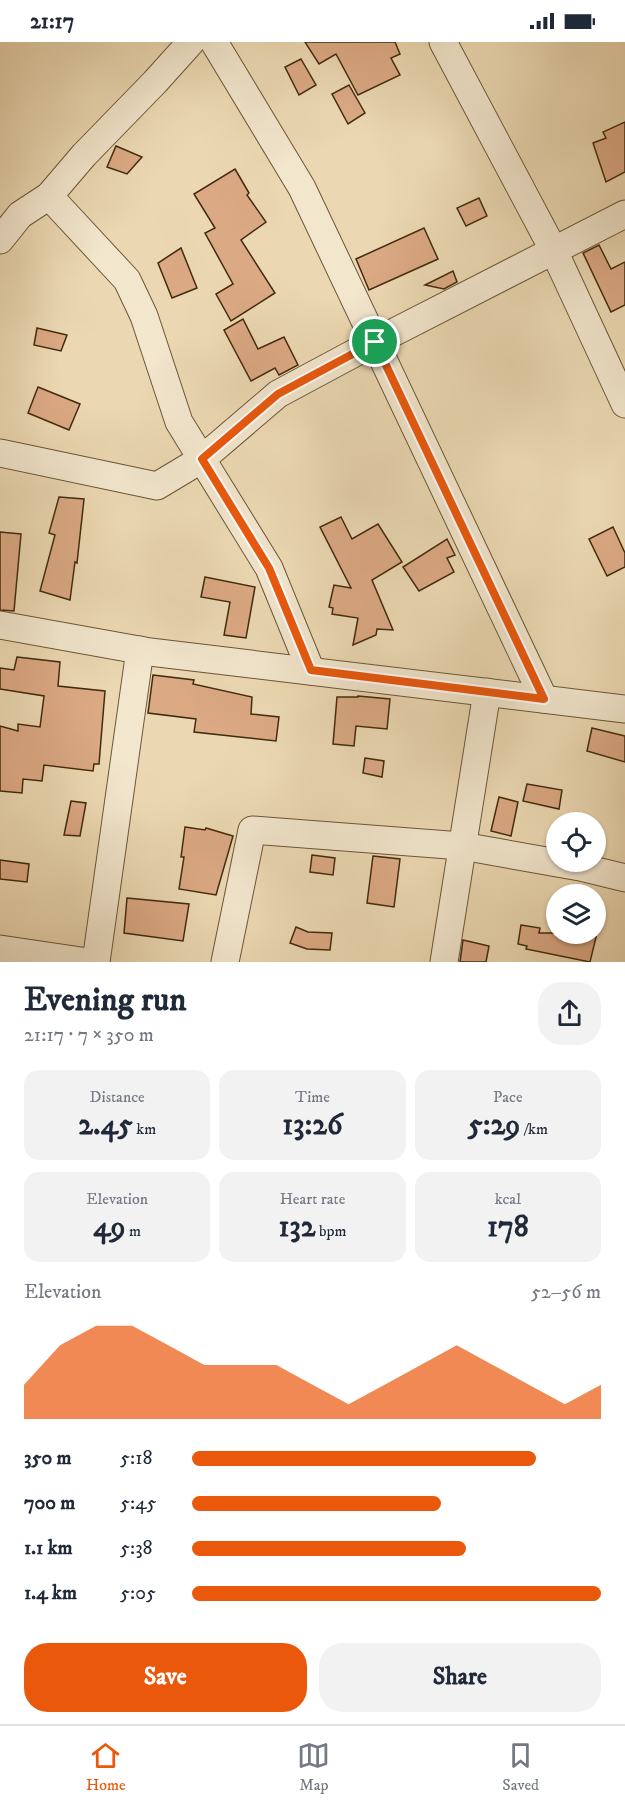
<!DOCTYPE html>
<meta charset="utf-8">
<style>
:root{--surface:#fff;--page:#f2f2f3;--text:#1f2937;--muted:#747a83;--line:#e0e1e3;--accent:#ea580c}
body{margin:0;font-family:"IM FELL DW Pica",serif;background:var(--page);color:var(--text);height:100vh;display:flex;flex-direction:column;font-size:22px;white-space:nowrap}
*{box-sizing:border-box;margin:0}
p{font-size:20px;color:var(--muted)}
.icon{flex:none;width:33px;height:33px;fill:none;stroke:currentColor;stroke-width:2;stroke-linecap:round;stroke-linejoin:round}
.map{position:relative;height:920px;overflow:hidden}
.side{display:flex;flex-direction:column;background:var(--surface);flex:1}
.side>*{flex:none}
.controls{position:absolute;left:546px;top:770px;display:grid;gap:12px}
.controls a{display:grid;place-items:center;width:60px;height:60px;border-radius:50%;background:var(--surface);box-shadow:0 2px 4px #0004;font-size:30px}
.pin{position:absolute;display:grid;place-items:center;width:51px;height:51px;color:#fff;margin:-26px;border:3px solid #fff;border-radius:50%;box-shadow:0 2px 6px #0007}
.round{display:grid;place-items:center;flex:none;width:63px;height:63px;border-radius:24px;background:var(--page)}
.overview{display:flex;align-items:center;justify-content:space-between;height:102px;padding:0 24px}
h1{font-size:33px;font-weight:700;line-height:45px}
.metrics{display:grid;grid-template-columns:repeat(3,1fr);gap:9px;height:102px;padding:6px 24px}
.metrics div{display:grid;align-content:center;border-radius:15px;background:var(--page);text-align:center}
.metrics b{font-size:30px;font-weight:700}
.metrics small{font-size:16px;font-weight:400}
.metrics p{font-size:16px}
.chart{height:168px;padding:12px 24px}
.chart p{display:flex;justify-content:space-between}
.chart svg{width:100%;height:108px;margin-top:6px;fill:var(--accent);opacity:.7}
.primary-button{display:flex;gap:12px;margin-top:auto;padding:12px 24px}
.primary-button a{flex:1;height:69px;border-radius:24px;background:var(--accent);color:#fff;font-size:24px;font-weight:700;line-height:69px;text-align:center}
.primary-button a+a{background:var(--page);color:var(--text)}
ul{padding:0 24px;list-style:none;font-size:20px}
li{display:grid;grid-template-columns:96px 72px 1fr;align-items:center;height:45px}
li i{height:15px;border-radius:8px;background:var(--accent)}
.status{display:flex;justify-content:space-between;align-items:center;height:42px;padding:0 30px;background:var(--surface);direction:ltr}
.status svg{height:16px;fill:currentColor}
.tabs{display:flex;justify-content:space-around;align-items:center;height:84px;border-top:2px solid var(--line);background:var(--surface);font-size:16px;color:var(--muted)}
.tabs a{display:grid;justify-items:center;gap:3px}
.tabs .selected{color:var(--accent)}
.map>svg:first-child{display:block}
</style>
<div class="status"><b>21:17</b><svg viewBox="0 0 49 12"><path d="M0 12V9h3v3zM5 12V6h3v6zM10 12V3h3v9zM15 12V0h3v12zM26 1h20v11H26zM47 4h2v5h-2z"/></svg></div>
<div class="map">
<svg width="625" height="920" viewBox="0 0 625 920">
<rect width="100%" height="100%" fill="#ebd8b2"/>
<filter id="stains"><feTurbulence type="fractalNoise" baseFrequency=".00333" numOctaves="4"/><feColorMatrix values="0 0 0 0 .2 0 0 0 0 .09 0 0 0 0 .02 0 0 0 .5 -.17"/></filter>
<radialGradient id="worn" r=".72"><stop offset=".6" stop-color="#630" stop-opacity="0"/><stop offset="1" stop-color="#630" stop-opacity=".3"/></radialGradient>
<g fill="#dba984" stroke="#422b0d" stroke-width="1.5">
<path d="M 305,0 L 395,0 L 400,12 L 391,16 L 400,33 L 358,53 L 336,12 L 319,22 Z"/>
<path d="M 301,17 L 316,43 L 299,53 L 285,25 Z"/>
<path d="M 349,43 L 365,71 L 348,82 L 332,52 Z"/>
<path d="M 625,80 L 625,130 L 606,140 L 593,101 L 606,96 L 603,90 Z"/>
<path d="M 116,104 L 142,115 L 127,132 L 107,125 Z"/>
<path d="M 235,127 L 249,151 L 247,153 L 266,180 L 241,198 L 275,251 L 231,279 L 216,252 L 233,242 L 205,191 L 215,186 L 194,152 Z"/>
<path d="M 479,156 L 487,174 L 466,184 L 457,166 Z"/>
<path d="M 424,186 L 438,217 L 369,248 L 356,217 Z"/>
<path d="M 599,203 L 611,227 L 625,220 L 625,263 L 611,270 L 583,211 Z"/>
<path d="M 181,206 L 197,246 L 172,256 L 158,221 Z"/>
<path d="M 453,229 L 457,240 L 444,247 L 425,243 Z"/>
<path d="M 243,277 L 258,307 L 284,295 L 298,323 L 279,333 L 275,326 L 251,339 L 224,288 Z"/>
<path d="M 37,286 L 67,293 L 61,309 L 34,303 Z"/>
<path d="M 38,345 L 80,362 L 69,388 L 28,371 Z"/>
<path d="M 59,455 L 84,457 L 77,521 L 75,520 L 70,558 L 40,549 L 55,493 L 49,491 Z"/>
<path d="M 341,475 L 352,497 L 378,482 L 402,520 L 372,538 L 393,588 L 377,587 L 376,593 L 353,603 L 358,576 L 332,572 L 333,566 L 329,565 L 334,543 L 351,546 L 320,485 Z"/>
<path d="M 613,485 L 625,511 L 625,525 L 607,534 L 589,497 Z"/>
<path d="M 0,490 L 21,492 L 14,569 L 0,568 Z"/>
<path d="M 447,497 L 455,513 L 447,516 L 454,530 L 419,549 L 403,525 Z"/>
<path d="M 205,535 L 255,545 L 246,596 L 224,593 L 230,560 L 201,555 Z"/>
<path d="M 17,615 L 60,620 L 58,644 L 105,649 L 99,722 L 94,722 L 93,729 L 44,723 L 42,739 L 23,737 L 22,751 L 0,749 L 0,684 L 18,689 L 18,682 L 40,685 L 44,654 L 0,647 L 0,626 L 14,628 Z"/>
<path d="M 153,633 L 194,638 L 193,642 L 252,655 L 251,672 L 279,675 L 276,699 L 194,690 L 196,677 L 148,671 Z"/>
<path d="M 358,654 L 390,657 L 387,687 L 356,684 L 354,704 L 333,702 L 337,655 L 358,655 Z"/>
<path d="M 592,686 L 625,694 L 625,720 L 587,709 Z"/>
<path d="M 365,716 L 384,719 L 382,735 L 363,731 Z"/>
<path d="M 527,742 L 562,748 L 559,767 L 523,759 Z"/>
<path d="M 499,755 L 518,760 L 511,794 L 491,789 Z"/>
<path d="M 71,759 L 86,761 L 80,794 L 64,793 Z"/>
<path d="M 185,785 L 205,788 L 206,786 L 233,794 L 216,853 L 179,847 L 184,815 L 181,815 Z"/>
<path d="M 312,813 L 335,816 L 333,833 L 310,830 Z"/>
<path d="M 373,814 L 400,817 L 394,865 L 367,861 Z"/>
<path d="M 0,818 L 29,822 L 27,840 L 0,837 Z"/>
<path d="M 127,856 L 189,862 L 183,899 L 124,891 Z"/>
<path d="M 521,883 L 540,886 L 539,891 L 597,891 L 590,920 L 526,907 L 527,904 L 518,902 Z"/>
<path d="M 296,885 L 308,890 L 332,891 L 330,908 L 307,907 L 290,901 Z"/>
<path d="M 463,898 L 489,904 L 486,920 L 460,920 Z"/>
</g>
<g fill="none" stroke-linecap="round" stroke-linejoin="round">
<defs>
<g id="minor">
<path d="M 214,0 L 302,146 L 544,657"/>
<path d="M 443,0 L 554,209 L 625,362"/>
<path d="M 49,154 L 127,238 L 144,274 L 179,380 L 269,526 L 311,629"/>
<path d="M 0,198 L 20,173 L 49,154 L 84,113 L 155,40 L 191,0"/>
<path d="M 0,411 L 157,444 L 202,417 L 278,352 L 375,300 L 625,172"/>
<path d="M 0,583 L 150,610 L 625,667"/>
<path d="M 0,907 L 88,920"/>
<path d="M 96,920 L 140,608"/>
<path d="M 225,920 L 252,788 L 462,804 L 580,825 L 625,836"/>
<path d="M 444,920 L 487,650"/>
</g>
</defs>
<use href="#minor" stroke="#6c5636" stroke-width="29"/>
<use href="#minor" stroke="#f2e6cd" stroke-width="27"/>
</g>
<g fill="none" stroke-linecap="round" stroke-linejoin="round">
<defs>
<path id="route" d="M 375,300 L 544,657 L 311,628 L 269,526 L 202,417 L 278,352 Z"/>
</defs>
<use href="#route" stroke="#fff" stroke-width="12"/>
<use href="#route" stroke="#ea580c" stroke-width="8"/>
</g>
<rect width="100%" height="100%" filter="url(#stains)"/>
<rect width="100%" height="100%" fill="url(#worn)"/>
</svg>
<div class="controls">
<a><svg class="icon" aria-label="locate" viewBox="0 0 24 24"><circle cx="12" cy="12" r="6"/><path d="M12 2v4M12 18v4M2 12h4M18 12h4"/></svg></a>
<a><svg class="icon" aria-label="layers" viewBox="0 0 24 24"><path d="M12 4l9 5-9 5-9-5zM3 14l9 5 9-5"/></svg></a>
</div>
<div class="pin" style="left:375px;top:300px;background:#1e9e55"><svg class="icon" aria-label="arrive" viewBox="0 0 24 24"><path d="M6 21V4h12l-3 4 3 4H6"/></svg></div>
</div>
<section class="side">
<div class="overview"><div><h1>Evening run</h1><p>21:17 · 7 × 350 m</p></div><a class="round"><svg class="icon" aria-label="share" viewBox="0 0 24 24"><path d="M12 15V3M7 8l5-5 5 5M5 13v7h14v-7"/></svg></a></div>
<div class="metrics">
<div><p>Distance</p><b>2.45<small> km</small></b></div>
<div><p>Time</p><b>13:26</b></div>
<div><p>Pace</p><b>5:29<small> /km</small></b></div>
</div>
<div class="metrics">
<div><p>Elevation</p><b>49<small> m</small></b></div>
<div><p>Heart rate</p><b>132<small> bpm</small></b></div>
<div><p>kcal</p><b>178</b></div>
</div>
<div class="chart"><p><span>Elevation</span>52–56 m</p>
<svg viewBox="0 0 160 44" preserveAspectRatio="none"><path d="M0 44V30L10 14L20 6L30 6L40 14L50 22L60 22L70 22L80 30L90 38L100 30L110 22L120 14L130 22L140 30L150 38L160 30V44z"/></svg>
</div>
<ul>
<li><b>350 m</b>5:18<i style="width:84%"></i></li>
<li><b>700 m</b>5:45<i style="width:61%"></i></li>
<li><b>1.1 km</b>5:38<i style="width:67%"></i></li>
<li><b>1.4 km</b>5:05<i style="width:100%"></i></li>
</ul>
<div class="primary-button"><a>Save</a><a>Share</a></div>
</section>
<nav class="tabs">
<a class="selected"><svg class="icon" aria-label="home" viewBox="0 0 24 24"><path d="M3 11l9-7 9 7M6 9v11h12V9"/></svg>Home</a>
<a><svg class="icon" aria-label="map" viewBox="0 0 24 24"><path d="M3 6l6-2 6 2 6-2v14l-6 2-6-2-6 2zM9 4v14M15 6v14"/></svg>Map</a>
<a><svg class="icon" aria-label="saved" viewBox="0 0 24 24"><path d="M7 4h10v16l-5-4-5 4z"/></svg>Saved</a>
</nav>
